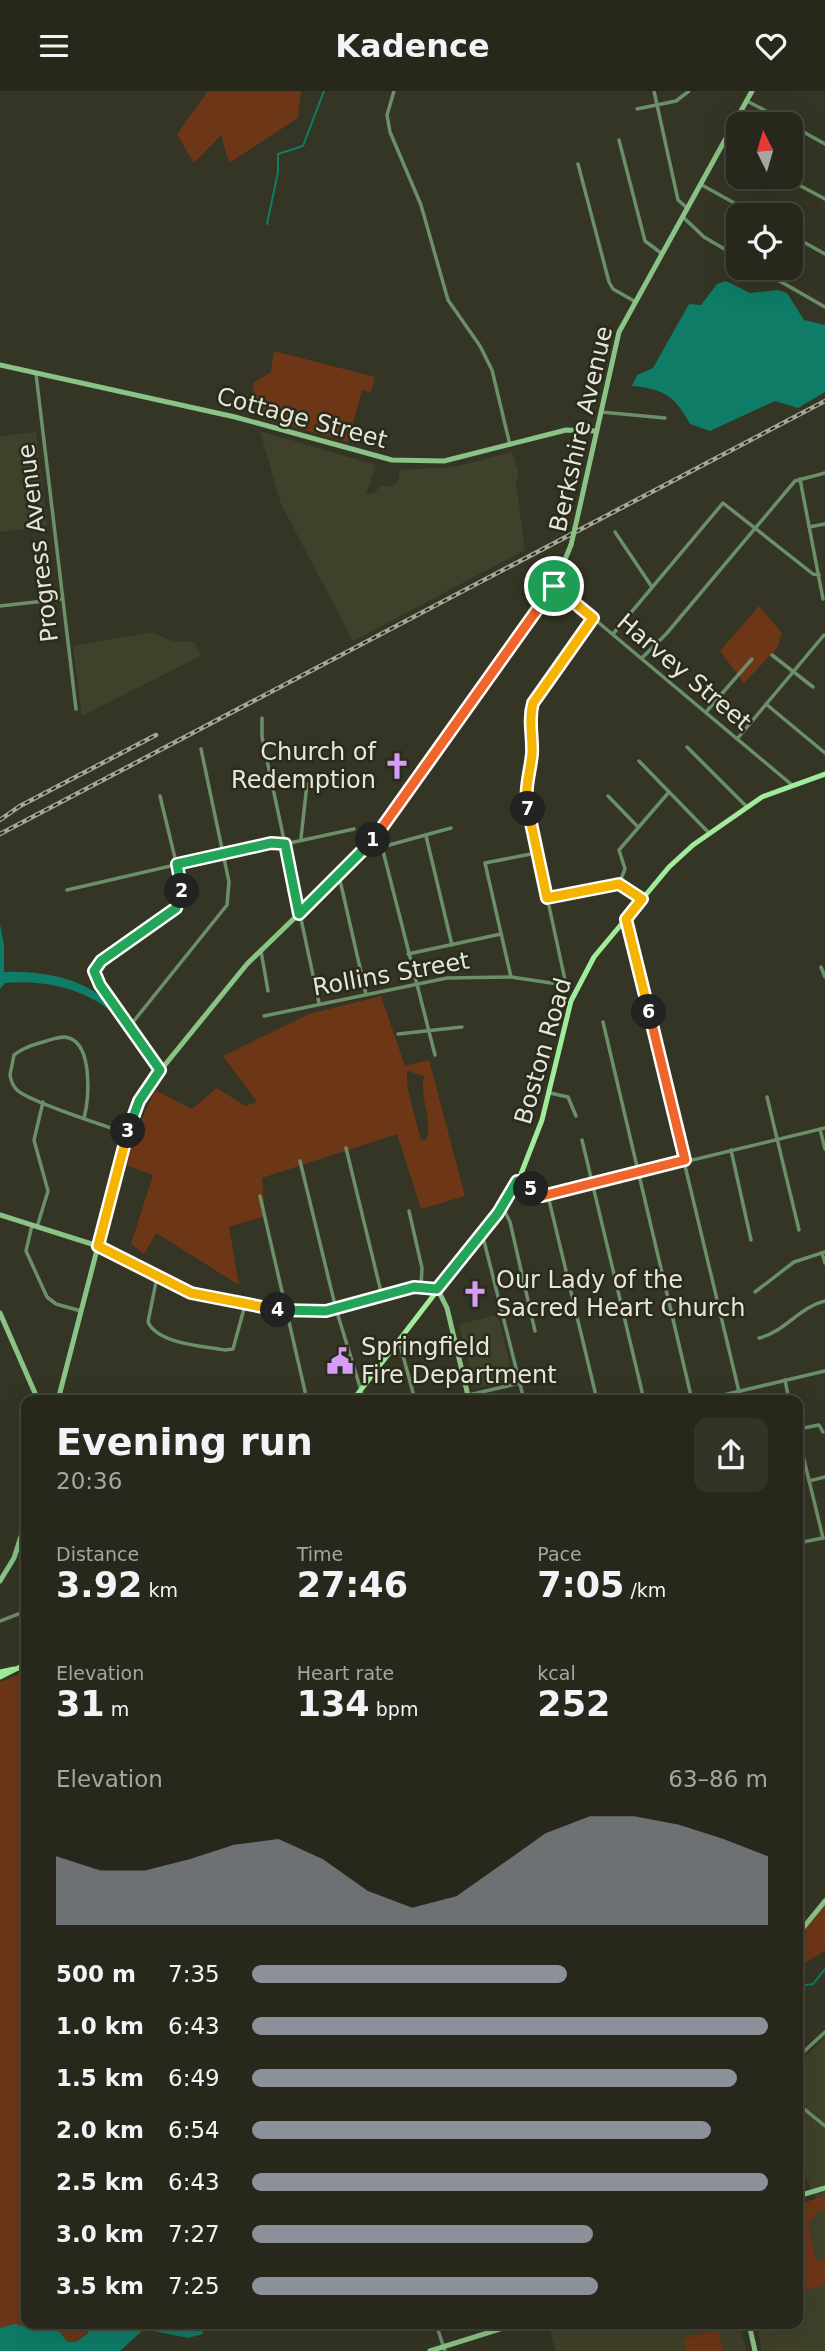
<!DOCTYPE html>
<meta charset="utf-8">
<style>
:root{--surface:#27281b;--page:#333428;--text:#f1f3f6;--muted:#a4a6a3;--line:#43443a;--accent:#8c9099}
body{margin:0;font-family:"DejaVu Sans",sans-serif;background:var(--page);color:var(--text);height:100vh;display:flex;flex-direction:column;font-size:26px;white-space:nowrap}
*{box-sizing:border-box;margin:0}
p{font-size:23px;color:var(--muted)}
.icon{flex:none;width:38px;height:38px;fill:none;stroke:currentColor;stroke-width:2;stroke-linecap:round;stroke-linejoin:round}
.map{position:relative;flex:1;overflow:hidden}
.details{position:absolute;left:21px;top:1304px;width:782px;height:934px;display:flex;flex-direction:column;background:var(--surface);border-radius:14px;box-shadow:0 7px 28px #0002,0 0 0 2px var(--line)}
.details>*{flex:none}
.needle{width:46px;rotate:355deg}
.buttons{position:absolute;left:726px;top:21px;display:grid;gap:14px}
.buttons a{display:grid;place-items:center;width:77px;height:77px;border-radius:14px;background:var(--surface);box-shadow:0 7px 28px #0002,0 0 0 2px var(--line);font-size:35px}
.pin{position:absolute;display:grid;place-items:center;width:60px;height:60px;color:#fff;margin:-30px;border:4px solid #fff;border-radius:50%;box-shadow:0 2px 7px #0007}
.km{position:absolute;width:35px;height:35px;margin:-18px;border-radius:50%;background:#222;color:#fff;font-size:19px;line-height:35px;text-align:center}
.round{display:grid;place-items:center;flex:none;width:74px;height:74px;border-radius:14px;background:var(--page)}
.head{display:flex;align-items:center;justify-content:space-between;height:119px;padding:0 35px}
h1{font-size:38px;font-weight:700;line-height:52px}
.stats{display:grid;grid-template-columns:repeat(3,1fr);gap:10px;height:119px;padding:7px 35px}
.stats div{display:grid;align-content:center}
.stats b{font-size:35px;font-weight:700}
.stats small{font-size:19px;font-weight:400}
.stats p{font-size:19px}
.chart{height:196px;padding:14px 35px}
.chart p{display:flex;justify-content:space-between}
.chart svg{width:100%;height:126px;margin-top:7px;fill:var(--accent);opacity:.7}
ul{padding:0 35px;list-style:none;font-size:23px}
li{display:grid;grid-template-columns:112px 84px 1fr;align-items:center;height:52px}
li i{height:18px;border-radius:9px;background:var(--accent)}
header{display:flex;justify-content:space-between;align-items:center;height:91px;padding:0 35px;background:var(--surface);font-size:32px;font-weight:700}
.map>svg:first-child{display:block}
</style>
<header><svg class="icon" aria-label="menu" viewBox="0 0 24 24"><path d="M4 6h16M4 12h16M4 18h16"/></svg>Kadence<svg class="icon" aria-label="heart" viewBox="0 0 24 24"><path d="M12 20l-8-8c-3-5 5-10 8-4 3-6 11-1 8 4z"/></svg></header>
<div class="map">
<svg width="825" height="2260" viewBox="0 0 825 2260">
<rect width="100%" height="100%" fill="#343524"/>
<g fill="#40412a">
<path d="M 260,340 L 376,374 L 366,403 L 374,402 L 381,394 L 389,396 L 398,391 L 400,379 L 455,376 L 512,361 L 519,384 L 516,392 L 525,459 L 353,550 L 281,413 Z"/>
<path d="M 36,341 L 47,435 L 0,441 L 0,345 Z"/>
<path d="M 151,541 L 173,550 L 194,551 L 201,565 L 82,625 L 73,555 Z"/>
<path d="M 498,1224 L 513,1288 L 475,1297 L 459,1233 Z"/>
<path d="M 825,1946 L 825,2260 L 762,2260 L 756,2233 L 798,2233 L 798,2196 L 816,2190 L 800,2113 L 816,2108 L 798,2069 L 798,1973 Z"/>
<path d="M 548,2233 L 740,2233 L 746,2260 L 556,2260 Z"/>
</g>
<g fill="#6d3617" fill-rule="evenodd">
<path d="M 208,0 L 301,0 L 298,27 L 229,72 L 221,44 L 194,72 L 177,43 Z"/>
<path d="M 274,260 L 375,286 L 371,301 L 362,299 L 348,351 L 257,326 L 253,292 L 271,281 Z"/>
<path d="M 759,515 L 782,542 L 777,557 L 744,592 L 720,560 Z"/>
<path d="M 381,905 L 405,975 L 429,969 L 465,1105 L 421,1118 L 397,1043 L 262,1087 L 265,1125 L 229,1136 L 239,1194 L 156,1142 L 144,1163 L 131,1153 L 153,1084 L 126,1074 L 132,1050 L 155,999 L 192,1018 L 217,997 L 245,1015 L 257,1011 L 223,965 L 309,923 ZM 408,980 L 424,985 C 419,1008 434,1031 426,1049 L 421,1049 C 418,1033 403,993 408,980 Z"/>
<path d="M 24,1581 L 26,2233 L 86,2233 L 88,2241 L 76,2251 L 67,2251 C 64,2247 61,2240 57,2237 C 53,2235 7,2235 0,2237 L 0,1591 Z"/>
<path d="M 825,1807 L 825,1859 L 798,1877 L 798,1842 Z"/>
<path d="M 825,2105 L 825,2118 L 815,2121 L 816,2125 L 808,2132 L 816,2170 L 825,2168 L 825,2193 L 798,2202 L 798,2196 L 806,2193 L 798,2158 L 798,2113 Z"/>
<path d="M 718,2239 L 723,2260 L 686,2260 L 683,2247 Z"/>
</g>
<g fill="#0e7c67">
<path d="M 726,190 L 750,202 L 778,199 L 787,202 L 804,229 L 825,234 L 825,301 L 798,317 L 775,310 L 710,340 L 690,333 C 675,305 664,298 632,295 L 637,284 L 653,277 L 689,213 L 701,214 L 717,193 Z"/>
<path d="M 0,833 L 4,854 L 4,881 C 40,879 100,888 116,925 C 89,898 43,888 5,892 L 0,898 Z"/>
<path d="M 15,2233 C 22,2235 31,2238 39,2238 C 58,2238 55,2233 67,2251 L 76,2251 L 88,2242 L 86,2233 L 202,2233 L 203,2243 L 188,2247 L 144,2238 L 120,2260 L 0,2260 L 0,2237 Z"/>
</g>
<g fill="none" stroke-linecap="round" stroke-linejoin="round">
<g stroke="#0e7c67" stroke-width="2">
<path d="M 267,133 L 278,81 L 278,63 L 303,55 L 324,0"/>
<path d="M 798,1895 L 813,1893 L 825,1878"/>
</g>
<g stroke="#6b8f68" stroke-width="3.5">
<path d="M 394,0 L 387,24 L 390,41 L 421,114 L 448,209 L 480,255 L 492,279 L 510,354"/>
<path d="M 654,0 L 678,109 L 686,116"/>
<path d="M 747,10 L 790,33"/>
<path d="M 637,18 L 676,10 L 689,0"/>
<path d="M 791,34 L 825,53"/>
<path d="M 619,49 L 645,150 L 661,162"/>
<path d="M 723,51 L 738,60"/>
<path d="M 578,73 L 609,191 L 613,198 L 634,210"/>
<path d="M 784,86 L 825,108"/>
<path d="M 700,93 L 756,124"/>
<path d="M 683,126 L 704,146 L 738,166"/>
<path d="M 791,144 L 825,163"/>
<path d="M 757,177 L 825,216"/>
<path d="M 36,283 L 76,618"/>
<path d="M 601,321 L 665,327"/>
<path d="M 800,388 L 823,508"/>
<path d="M 809,436 L 825,433"/>
<path d="M 615,441 L 652,496"/>
<path d="M 555,495 L 792,694"/>
<path d="M 0,515 L 62,508"/>
<path d="M 613,543 L 723,412 L 813,483 L 819,484"/>
<path d="M 772,564 L 813,596"/>
<path d="M 642,567 L 667,542 L 795,390 L 825,382"/>
<path d="M 766,613 L 825,662"/>
<path d="M 706,621 L 752,568"/>
<path d="M 262,627 L 262,646 L 319,912"/>
<path d="M 737,648 L 824,544"/>
<path d="M 687,656 L 747,716"/>
<path d="M 639,670 L 710,743"/>
<path d="M 160,705 L 181,792 L 179,812 L 101,870 L 94,880 L 100,894 L 160,979"/>
<path d="M 608,705 L 638,736"/>
<path d="M 426,745 L 452,854"/>
<path d="M 301,747 L 307,693"/>
<path d="M 374,748 L 382,756 L 451,737"/>
<path d="M 382,756 L 435,964"/>
<path d="M 339,785 L 366,903"/>
<path d="M 67,799 L 270,752 L 285,753 L 354,738"/>
<path d="M 547,807 L 619,793"/>
<path d="M 642,809 L 619,793 L 625,778 L 619,759 L 669,701"/>
<path d="M 626,828 L 741,1309"/>
<path d="M 261,860 L 268,900"/>
<path d="M 408,863 L 501,843"/>
<path d="M 821,876 L 825,886"/>
<path d="M 511,886 L 485,772 L 536,762"/>
<path d="M 264,925 L 447,887 L 511,886 L 558,893 L 565,889 L 525,704 L 532,658 L 530,628 L 537,605 L 593,527"/>
<path d="M 603,931 L 692,1309"/>
<path d="M 129,936 L 227,814 L 229,791 L 201,658"/>
<path d="M 398,943 L 462,936"/>
<path d="M 550,1002 L 568,1006 L 576,1025"/>
<path d="M 767,1006 L 799,1139"/>
<path d="M 84,1027 C 89,1008 93,955 69,947 C 61,944 51,949 43,951 C 32,954 22,957 14,964 L 10,984 C 11,990 13,995 17,999 C 29,1011 106,1035 126,1042"/>
<path d="M 820,1038 L 825,1058"/>
<path d="M 582,1049 L 644,1309"/>
<path d="M 346,1057 L 382,1205"/>
<path d="M 731,1059 L 751,1149"/>
<path d="M 300,1070 L 336,1218 L 364,1309"/>
<path d="M 517,1090 L 543,1105 L 825,1037"/>
<path d="M 260,1105 L 307,1309"/>
<path d="M 543,1105 L 549,1109 L 597,1309"/>
<path d="M 502,1115 L 510,1131 L 535,1240"/>
<path d="M 409,1120 L 422,1177 L 421,1195"/>
<path d="M 32,1134 L 26,1160 L 47,1206 L 56,1213 L 81,1220"/>
<path d="M 37,1136 L 48,1100 L 34,1049 L 43,1011"/>
<path d="M 482,1142 L 524,1309"/>
<path d="M 822,1162 L 825,1172"/>
<path d="M 157,1186 L 148,1231 C 158,1253 203,1255 225,1259 L 233,1258 L 245,1214"/>
<path d="M 755,1201 L 794,1171 L 825,1161"/>
<path d="M 759,1247 C 785,1241 799,1216 825,1210"/>
<path d="M 399,1250 L 415,1309"/>
<path d="M 785,1289 L 789,1309"/>
<path d="M 447,1309 L 520,1292"/>
<path d="M 702,1309 L 825,1280"/>
<path d="M 798,1338 L 819,1334 L 823,1341"/>
<path d="M 798,1344 L 823,1447"/>
<path d="M 809,1390 L 825,1386"/>
<path d="M 798,1452 L 823,1447"/>
<path d="M 0,1530 L 26,1520"/>
<path d="M 798,1966 L 825,1941"/>
<path d="M 798,2013 L 825,2035"/>
<path d="M 436,2233 L 445,2260"/>
<path d="M 485,2233 L 488,2242"/>
</g>
<g stroke="#89c385" stroke-width="5">
<path d="M 0,274 L 235,326 L 392,369 L 444,370 L 566,339 L 596,340"/>
<path d="M 575,437 L 619,241 L 752,0"/>
<path d="M 0,1124 L 98,1155 L 191,1202 L 249,1215 L 314,1221 L 346,1216 L 414,1196 L 437,1197 L 447,1217 L 469,1309"/>
<path d="M 0,1222 L 38,1309"/>
<path d="M 58,1309 L 131,1028 L 151,991 L 247,873 L 368,756 L 554,495 L 571,454"/>
<path d="M 0,1490 L 14,1467 L 26,1430"/>
<path d="M 798,1843 L 825,1810"/>
<path d="M 798,2105 L 825,2097"/>
<path d="M 749,2233 L 755,2260"/>
<path d="M 430,2260 L 516,2233"/>
</g>
<g stroke="#a0ec9b" stroke-width="5">
<path d="M 353,1309 L 497,1122 L 519,1088 L 542,1029 L 571,910 L 594,866 L 669,776 L 693,754 L 762,706 L 825,683"/>
<path d="M 0,1581 L 14,1578"/>
<path d="M 0,1586 L 26,1573"/>
</g>
<defs>
<g id="rail">
<path d="M 0,729 L 20,715 L 156,644"/>
<path d="M 0,743 L 825,310"/>
</g>
</defs>
<use href="#rail" stroke="#a6a79a" stroke-width="4.5"/>
<use href="#rail" stroke="#2a2b1a" stroke-width="2" stroke-dasharray="5" stroke-linecap="butt"/>
<path stroke="#89c385" stroke-width="5" d="M 571,454 L 575,437"/>
</g>
<g fill="none" stroke-linecap="round" stroke-linejoin="round">
<defs>
<path id="split-1" d="M 373,749 L 554,495"/>
<path id="split-2" d="M 182,800 L 177,773 L 271,752 L 285,753 L 299,823 L 373,749"/>
<path id="split-3" d="M 128,1040 L 139,1010 L 160,979 L 100,894 L 94,880 L 101,870 L 176,817 L 182,800"/>
<path id="split-4" d="M 128,1040 L 98,1155 L 191,1202 L 278,1219"/>
<path id="split-5" d="M 278,1219 L 326,1220 L 414,1196 L 437,1198 L 498,1122 L 517,1090 L 531,1098"/>
<path id="split-6" d="M 531,1098 L 542,1105 L 685,1069 L 649,921"/>
<path id="split-7" d="M 528,718 L 547,807 L 619,793 L 642,808 L 626,828 L 649,921"/>
<path id="split-8" d="M 528,718 C 524,697 530,683 532,663 C 533,645 528,630 533,612 L 593,527 L 554,495"/>
</defs>
<use href="#split-1" stroke="#fff" stroke-width="14"/>
<use href="#split-2" stroke="#fff" stroke-width="14"/>
<use href="#split-3" stroke="#fff" stroke-width="14"/>
<use href="#split-4" stroke="#fff" stroke-width="14"/>
<use href="#split-5" stroke="#fff" stroke-width="14"/>
<use href="#split-6" stroke="#fff" stroke-width="14"/>
<use href="#split-7" stroke="#fff" stroke-width="14"/>
<use href="#split-8" stroke="#fff" stroke-width="14"/>
<use href="#split-1" stroke="#f0652b" stroke-width="9"/>
<use href="#split-2" stroke="#22a559" stroke-width="9"/>
<use href="#split-3" stroke="#22a559" stroke-width="9"/>
<use href="#split-4" stroke="#f5b400" stroke-width="9"/>
<use href="#split-5" stroke="#22a559" stroke-width="9"/>
<use href="#split-6" stroke="#f0652b" stroke-width="9"/>
<use href="#split-7" stroke="#f5b400" stroke-width="9"/>
<use href="#split-8" stroke="#f5b400" stroke-width="9"/>
</g>
<defs>
<symbol id="church-bare" viewBox="-9 -9 18 18"><path d="M-1.2-6h2.4v3.5h3.3v2.4h-3.3V6h-2.4V-.1h-3.3v-2.4h3.3Z" fill="#d79bf9" stroke="#2a2b1a" stroke-width="2.5" paint-order="stroke"/></symbol>
<symbol id="civic-bare" viewBox="-9 -9 18 18"><path d="M-.6-6.5H3V-4.5H.6V-3L4-1V1h2V6H-6V1h2V-1L-.6-3ZM-1.2 2.5V6h2.4V2.5Z" fill="#d79bf9" stroke="#2a2b1a" stroke-width="2.5" paint-order="stroke"/></symbol>
</defs>
<g fill-rule="evenodd">
<use href="#church-bare" x="378" y="656" width="38" height="38"/>
<use href="#church-bare" x="456" y="1184" width="38" height="38"/>
<use href="#civic-bare" x="321" y="1251" width="38" height="38"/>
</g>
<g text-anchor="middle" dominant-baseline="central" stroke-width="5" stroke-linejoin="round" paint-order="stroke">
<g font-size="24" fill="#e6e7dc" stroke="#2a2b1a">
<text transform="translate(302 327) rotate(15)">Cottage Street</text>
<text transform="translate(581 338) rotate(-77)">Berkshire Avenue</text>
<text transform="translate(38 452) rotate(-97)">Progress Avenue</text>
<text transform="translate(684 581) rotate(40)">Harvey Street</text>
<text transform="translate(391 883) rotate(-10)">Rollins Street</text>
<text transform="translate(543 960) rotate(-74)">Boston Road</text>
</g>
<g font-size="24" fill="#e6e7dc" stroke="#2a2b1a" text-anchor="start">
<text x="376" y="661" text-anchor="end">Church of<tspan x="376" dy="28">Redemption</tspan></text>
<text x="496" y="1189">Our Lady of the<tspan x="496" dy="28">Sacred Heart Church</tspan></text>
<text x="361" y="1256">Springfield<tspan x="361" dy="28">Fire Department</tspan></text>
</g>
</g>
</svg>
<div class="buttons">
<a><svg class="needle" viewBox="-14 -14 28 28"><path d="M0-13l5 13h-10z" fill="#e53935"/><path d="M0 13l5-13h-10z" fill="#a4a6a3"/></svg></a>
<a><svg class="icon" aria-label="locate" viewBox="0 0 24 24"><circle cx="12" cy="12" r="6"/><path d="M12 2v4M12 18v4M2 12h4M18 12h4"/></svg></a>
</div>
<div class="pin" style="left:554px;top:495px;background:#1e9e55"><svg class="icon" aria-label="arrive" viewBox="0 0 24 24"><path d="M6 21V4h12l-3 4 3 4H6"/></svg></div>
<b class="km" style="left:373px;top:749px">1</b>
<b class="km" style="left:182px;top:800px">2</b>
<b class="km" style="left:128px;top:1040px">3</b>
<b class="km" style="left:278px;top:1219px">4</b>
<b class="km" style="left:531px;top:1098px">5</b>
<b class="km" style="left:649px;top:921px">6</b>
<b class="km" style="left:528px;top:718px">7</b>
<section class="details">
<div class="head"><div><h1>Evening run</h1><p>20:36</p></div><a class="round"><svg class="icon" aria-label="share" viewBox="0 0 24 24"><path d="M12 15V3M7 8l5-5 5 5M5 13v7h14v-7"/></svg></a></div>
<div class="stats">
<div><p>Distance</p><b>3.92<small> km</small></b></div>
<div><p>Time</p><b>27:46</b></div>
<div><p>Pace</p><b>7:05<small> /km</small></b></div>
</div>
<div class="stats">
<div><p>Elevation</p><b>31<small> m</small></b></div>
<div><p>Heart rate</p><b>134<small> bpm</small></b></div>
<div><p>kcal</p><b>252</b></div>
</div>
<div class="chart"><p><span>Elevation</span>63–86 m</p>
<svg viewBox="0 0 160 44" preserveAspectRatio="none"><path d="M0 44V20L10 25L20 25L30 21L40 16L50 14L60 21L70 32L80 38L90 34L100 23L110 12L120 6L130 6L140 9L150 14L160 20V44z"/></svg>
</div>
<ul>
<li><b>500 m</b>7:35<i style="width:61%"></i></li>
<li><b>1.0 km</b>6:43<i style="width:100%"></i></li>
<li><b>1.5 km</b>6:49<i style="width:94%"></i></li>
<li><b>2.0 km</b>6:54<i style="width:89%"></i></li>
<li><b>2.5 km</b>6:43<i style="width:100%"></i></li>
<li><b>3.0 km</b>7:27<i style="width:66%"></i></li>
<li><b>3.5 km</b>7:25<i style="width:67%"></i></li>
</ul>
</section>
</div>
